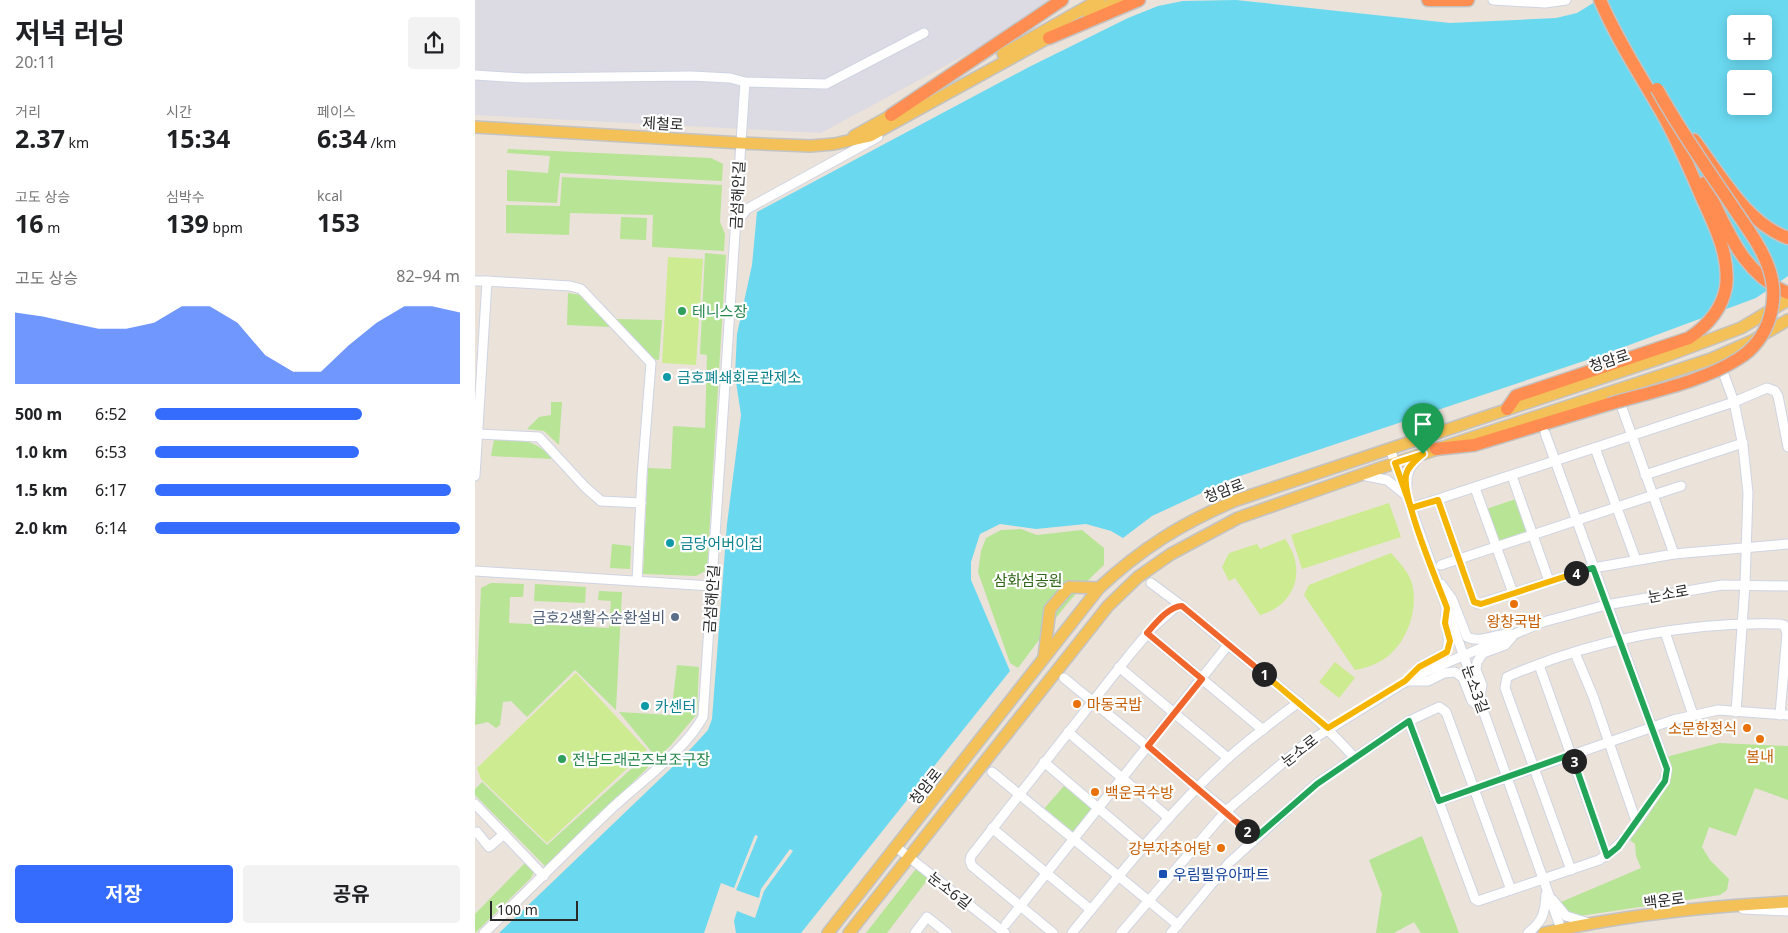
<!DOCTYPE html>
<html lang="ko">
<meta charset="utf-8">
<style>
:root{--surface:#fff;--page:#f2f2f2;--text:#202124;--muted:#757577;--accent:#356cfd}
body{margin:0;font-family:"Noto Sans","Noto Sans KR",sans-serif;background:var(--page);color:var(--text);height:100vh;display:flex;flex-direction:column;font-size:19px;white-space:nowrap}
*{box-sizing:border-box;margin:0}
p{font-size:16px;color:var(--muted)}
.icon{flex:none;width:28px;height:28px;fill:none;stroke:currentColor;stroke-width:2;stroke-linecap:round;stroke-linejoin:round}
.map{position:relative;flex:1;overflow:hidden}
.panel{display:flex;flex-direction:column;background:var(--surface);width:475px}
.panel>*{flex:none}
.tools{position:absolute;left:1252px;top:15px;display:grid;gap:10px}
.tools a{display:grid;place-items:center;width:45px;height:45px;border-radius:5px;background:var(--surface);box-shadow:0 2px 12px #0003;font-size:25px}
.scale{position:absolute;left:15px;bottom:12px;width:88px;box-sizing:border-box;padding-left:5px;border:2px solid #292929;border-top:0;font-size:14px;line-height:18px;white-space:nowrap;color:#292929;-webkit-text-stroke:4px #fff;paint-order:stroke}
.pin{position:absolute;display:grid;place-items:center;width:42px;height:42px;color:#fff;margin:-51px -21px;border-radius:50% 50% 50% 0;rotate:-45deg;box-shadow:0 0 5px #0007}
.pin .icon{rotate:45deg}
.km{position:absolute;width:25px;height:25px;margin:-12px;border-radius:50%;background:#222;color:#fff;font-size:14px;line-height:25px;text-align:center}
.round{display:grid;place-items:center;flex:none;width:52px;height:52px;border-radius:5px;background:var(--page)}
.overview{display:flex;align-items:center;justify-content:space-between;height:85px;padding:0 15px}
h1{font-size:28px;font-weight:700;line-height:38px}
.metrics{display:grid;grid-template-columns:repeat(3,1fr);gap:8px;height:85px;padding:5px 15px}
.metrics div{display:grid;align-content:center}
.metrics b{font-size:25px;font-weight:700}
.metrics small{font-size:14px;font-weight:400}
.metrics p{font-size:14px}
.chart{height:140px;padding:10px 15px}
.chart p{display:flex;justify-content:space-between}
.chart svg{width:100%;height:90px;margin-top:5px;fill:var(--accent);opacity:.7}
.primary-button{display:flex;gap:10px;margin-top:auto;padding:10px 15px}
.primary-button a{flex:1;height:58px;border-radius:5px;background:var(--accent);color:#fff;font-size:20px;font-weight:700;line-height:58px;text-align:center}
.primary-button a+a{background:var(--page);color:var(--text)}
ul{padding:0 15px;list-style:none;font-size:16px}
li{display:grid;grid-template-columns:80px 60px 1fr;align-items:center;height:38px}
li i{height:12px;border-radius:6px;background:var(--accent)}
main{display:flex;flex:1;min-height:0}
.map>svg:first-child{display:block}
</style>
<main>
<section class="panel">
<div class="overview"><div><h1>저녁 러닝</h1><p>20:11</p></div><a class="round"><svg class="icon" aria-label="share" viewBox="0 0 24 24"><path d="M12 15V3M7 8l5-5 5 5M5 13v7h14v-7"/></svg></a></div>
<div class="metrics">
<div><p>거리</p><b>2.37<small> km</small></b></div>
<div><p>시간</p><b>15:34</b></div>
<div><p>페이스</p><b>6:34<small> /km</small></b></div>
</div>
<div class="metrics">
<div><p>고도 상승</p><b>16<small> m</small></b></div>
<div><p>심박수</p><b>139<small> bpm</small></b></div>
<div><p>kcal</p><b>153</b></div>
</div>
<div class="chart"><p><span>고도 상승</span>82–94 m</p>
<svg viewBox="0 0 160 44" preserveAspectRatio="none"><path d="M0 44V9L10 11L20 14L30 17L40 17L50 14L60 6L70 6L80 14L90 30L100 38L110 38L120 25L130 14L140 6L150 6L160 9V44z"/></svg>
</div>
<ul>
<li><b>500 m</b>6:52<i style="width:68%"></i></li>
<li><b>1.0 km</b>6:53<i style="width:67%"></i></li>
<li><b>1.5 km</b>6:17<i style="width:97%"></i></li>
<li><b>2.0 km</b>6:14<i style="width:100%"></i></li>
</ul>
<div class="primary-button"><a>저장</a><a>공유</a></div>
</section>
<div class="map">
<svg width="1313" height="933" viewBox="0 0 1313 933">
<rect width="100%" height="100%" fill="#ebe2da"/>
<path fill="#dcdbe3" d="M 0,0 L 592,0 L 346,133 L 0,115 Z"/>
<g fill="#b7e495">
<path d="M 33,149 L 236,158 L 248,164 L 247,181 L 85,173 L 82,203 L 32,201 L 32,170 L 73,173 L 75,156 L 32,153 Z"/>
<path d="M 87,177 L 247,185 L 245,222 L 250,234 L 249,251 L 177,247 L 178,215 L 95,213 L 94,235 L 31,233 L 31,205 L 85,206 Z"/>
<path d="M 146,217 L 172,218 L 171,240 L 145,239 Z"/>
<path d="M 230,253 L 251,255 L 232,570 L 221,576 L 168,574 L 173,468 L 196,469 L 198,426 L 230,428 L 232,355 L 225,354 Z"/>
<path d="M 93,293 L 106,295 L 136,327 L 92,325 Z"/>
<path d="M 140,319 L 187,320 L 184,360 L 178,359 Z"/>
<path d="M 76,402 L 87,402 L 84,445 L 69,431 L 52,429 L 64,417 L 76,415 Z"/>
<path d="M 19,440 C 48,441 57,437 78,459 L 16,456 Z"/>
<path d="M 1041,499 L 1052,532 L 1023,542 L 1011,509 Z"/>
<path d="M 546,529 L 562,535 L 607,530 L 629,548 L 629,565 C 596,595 570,632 543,668 L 535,663 L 503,572 L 506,551 L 511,538 L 526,530 Z"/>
<path d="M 137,544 L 156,546 L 155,569 L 135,568 Z"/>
<path d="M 16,583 L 49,584 L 48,597 L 35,597 L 34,623 L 134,628 L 136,601 L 123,600 L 124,591 L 147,592 L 141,710 L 100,670 L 52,717 L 36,701 L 28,702 L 25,725 L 21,728 L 13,722 L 0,725 L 6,588 Z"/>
<path d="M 60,584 L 111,587 L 110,603 L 59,601 Z"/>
<path d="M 202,665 L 224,667 L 222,714 L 196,745 L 71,867 L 0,795 L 0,789 L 7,782 L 72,845 L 176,751 L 144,712 L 196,715 Z"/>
<path d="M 1244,743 L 1313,746 L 1313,800 L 1280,788 L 1261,836 L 1234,827 L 1227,847 L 1235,860 L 1254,879 L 1252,890 L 1245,895 L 1098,917 L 1088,908 L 1086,902 L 1166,868 L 1161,856 L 1160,844 L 1155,840 L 1190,787 L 1191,757 Z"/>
<path d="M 589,786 L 617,809 L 596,834 L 568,810 Z"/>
<path d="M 947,836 L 984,933 L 946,933 L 939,922 L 919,933 L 901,933 L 907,894 L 894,860 Z"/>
<path d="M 50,863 L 59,872 L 56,878 L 0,933 L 0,914 Z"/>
<path d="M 444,865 L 456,875 L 412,933 L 391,933 Z"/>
</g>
<g fill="#cdeb90">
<path d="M 193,257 L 228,259 L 221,365 L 187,363 Z"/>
<path d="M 914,503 L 926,537 L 827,569 L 816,535 Z"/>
<path d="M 810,539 C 832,569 821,605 785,615 L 760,578 L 754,581 L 747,567 L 754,553 L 782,544 L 785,549 Z"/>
<path d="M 916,553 C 924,562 934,572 937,584 C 944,610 931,645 909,659 C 900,665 890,668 880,670 L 829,595 L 834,585 Z"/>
<path d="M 860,662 L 880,678 L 864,698 L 844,682 Z"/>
<path d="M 101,673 L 172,750 L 72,843 L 6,779 L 2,768 Z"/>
</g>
<path fill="#6ad9f0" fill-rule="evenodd" d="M 761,0 L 975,23 L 1081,18 L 1102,13 L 1123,0 L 1313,0 L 1313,276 L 1281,298 L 1130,354 L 759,478 L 677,516 L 648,538 L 636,531 L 611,524 L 561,529 L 525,524 L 505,534 L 496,562 L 496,580 L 535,671 L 326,933 L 24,933 L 211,754 L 233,730 L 237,719 L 252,524 L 266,415 L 260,375 L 262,334 L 277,265 L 282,212 L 554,67 L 653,18 L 683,6 L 708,1 ZM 1261,24 L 1289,24 L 1289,51 L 1261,51 ZM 1261,79 L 1289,79 L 1289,106 L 1261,106 Z"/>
<path fill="#ebe2da" d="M 280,835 L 283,836 L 261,890 L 284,898 L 286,889 L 315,849 L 318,851 L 289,891 L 280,918 L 262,911 L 259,921 L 261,933 L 229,933 L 246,883 L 259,888 Z"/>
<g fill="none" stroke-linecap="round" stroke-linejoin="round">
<defs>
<g id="minor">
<path d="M 1018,0 L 1070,3 L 1091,0"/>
<path d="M 0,75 L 49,78 L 216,76 L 255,78 L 270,82 L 351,84 L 449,33"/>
<path d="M 261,223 L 272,209 L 403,137"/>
<path d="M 0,281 L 12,281 L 0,476"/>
<path d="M 12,281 L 95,286 L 106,289 L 176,363 L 167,476 L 162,581"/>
<path d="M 1248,372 L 1259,402 L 1268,446 L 1273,493 L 1270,584 L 1261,712"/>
<path d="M 1147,408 L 1199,554"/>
<path d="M 3,434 L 64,437 L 110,487 L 126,501 L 166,503"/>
<path d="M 1120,448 L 1161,560"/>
<path d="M 915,449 L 1086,929"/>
<path d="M 886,475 L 912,480 L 932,496"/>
<path d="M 1170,475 L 1268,443"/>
<path d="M 1037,476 L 1074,581"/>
<path d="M 932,486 C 931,471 936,466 946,455"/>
<path d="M 1000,488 L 1038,593"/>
<path d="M 963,500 L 999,602 L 1003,604 L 1118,568 L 1199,554 L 1313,544"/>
<path d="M 936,508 L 1259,402 L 1292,388 L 1300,391 L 1303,396 L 1313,447"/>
<path d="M 966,565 L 1206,486"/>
<path d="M 0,571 L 237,586"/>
<path d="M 676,583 L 707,606"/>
<path d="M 966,584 L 977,599 L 992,637 C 1005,644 1022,633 1036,634"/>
<path d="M 1190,632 L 1218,715"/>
<path d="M 672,633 L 788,730"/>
<path d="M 1100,653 L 1118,696 L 1161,821"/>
<path d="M 1064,665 L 1132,856"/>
<path d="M 644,667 L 753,758"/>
<path d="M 937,675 L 944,667 L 971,652 C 977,638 969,626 971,611"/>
<path d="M 589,678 L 751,811 L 780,838"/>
<path d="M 933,681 L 953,681 L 969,673 L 980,672 L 988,678 L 997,701 L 1007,709"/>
<path d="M 1005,698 L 1007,685 L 1001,670 L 1002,662 L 1008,653 L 1030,645 L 1037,637"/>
<path d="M 934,721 L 1000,899 L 1003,901 L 1124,860 C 1153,843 1170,808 1190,781 L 1192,769 L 1070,433"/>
<path d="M 593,732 L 694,818"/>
<path d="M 569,762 L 669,847"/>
<path d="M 517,772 L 703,925"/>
<path d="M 964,801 L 1198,720 L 1243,710 L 1313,715"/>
<path d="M 0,804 L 69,876"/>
<path d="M 517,828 L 616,910"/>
<path d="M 2,832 L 14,847 L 29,834"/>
<path d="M 421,847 L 530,933"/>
<path d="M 1096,870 L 1030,688 L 1032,677 C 1116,640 1213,621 1305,624 L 1309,625 L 1312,633 L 1305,715"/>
<path d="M 1078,900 L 1091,916 L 1114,923"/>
<path d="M 1268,909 L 1313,911"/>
<path d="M 531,924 L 753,645"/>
<path d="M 9,933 C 51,893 92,851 134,811 C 164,782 208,753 228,717 L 270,82"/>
<path d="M 440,933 L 452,917 L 472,933"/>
<path d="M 578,933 L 497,866 L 495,861 L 496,856 L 656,653 L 678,627 L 702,606 L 707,606 C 765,657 828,700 879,757"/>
<path d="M 597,933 C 646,873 695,811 752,759 C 775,738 800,720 824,702"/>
<path d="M 646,933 L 751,811 L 830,744 L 938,677 L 1068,622 L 1131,605 L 1247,585 L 1313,586"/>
<path d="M 696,933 L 754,863 L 841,784 L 934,721 L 964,707 L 971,712 L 1036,890"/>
<path d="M 1053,933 C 1068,921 1070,913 1071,894"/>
</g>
<g id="major">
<path d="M 614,16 L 643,0"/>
<path d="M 528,54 L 624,0"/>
<path d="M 0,127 L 266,143 L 335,146 L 359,144 L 395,136 L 582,33"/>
<path d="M 379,136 L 422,112"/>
<path d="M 569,657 L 575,609 L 594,587 L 624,588"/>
<path d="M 353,933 L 624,588 C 667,548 706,524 759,501 L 1186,358 L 1266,328 L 1313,300"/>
<path d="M 374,933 L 633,606 L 663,577 L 696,554 L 763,518 L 908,467 L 1236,359 L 1277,341 L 1313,320"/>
<path d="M 1069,933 C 1145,916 1235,906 1313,902"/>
</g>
<g id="highway">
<path d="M 953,0 L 993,0"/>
<path d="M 574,38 L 664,0"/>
<path d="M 416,115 L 587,0"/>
<path d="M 1219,140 C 1245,174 1271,223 1313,238"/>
<path d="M 1229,183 C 1252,227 1265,273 1313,293"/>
<path d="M 1032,409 L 1041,396 L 1214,338 C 1232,326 1247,309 1251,287 C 1255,257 1240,226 1228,200 C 1215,170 1203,141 1187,113 C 1166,76 1142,40 1125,0"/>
<path d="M 961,449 L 999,445 L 1134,404"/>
</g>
</defs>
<use href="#minor" stroke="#cfd4e2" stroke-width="11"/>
<use href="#major" stroke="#c3c3c3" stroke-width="14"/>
<use href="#highway" stroke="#c3c3c3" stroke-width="15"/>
<use href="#minor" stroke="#fff" stroke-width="9"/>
<use href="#major" stroke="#f3c157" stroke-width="11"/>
<use href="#highway" stroke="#ff8d51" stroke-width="12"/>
<defs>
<path id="highway-bridge" d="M 1134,404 C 1175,392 1227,382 1263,359 C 1294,340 1306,300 1293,266 C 1285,244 1269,224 1256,204 C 1230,166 1204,129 1182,89"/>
</defs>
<use href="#highway-bridge" stroke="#c3c3c3" stroke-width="15" stroke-linecap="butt"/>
<use href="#highway-bridge" stroke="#ff8d51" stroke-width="12"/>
</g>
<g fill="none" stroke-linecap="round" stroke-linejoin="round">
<defs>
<path id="split-1" d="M 789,674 L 853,728 L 930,681 L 944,667 L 972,652 L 975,641 L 970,623 L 972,608 C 962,581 927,499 931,475 C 933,466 942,459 948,454"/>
<path id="split-2" d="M 772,831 L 673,746 L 727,679 L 672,633 C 680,624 694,606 707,606 L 789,674"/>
<path id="split-3" d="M 772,831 L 780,838 L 842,784 L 934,721 L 964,801 L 1097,754 L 1099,761"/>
<path id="split-4" d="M 1099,761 L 1132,856 L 1143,847 L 1190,781 L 1192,769 L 1118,568 L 1101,573"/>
<path id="split-5" d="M 948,454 L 920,463 L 936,508 L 963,500 L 999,602 L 1006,604 L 1101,573"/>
</defs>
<use href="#split-1" stroke="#fff" stroke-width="10"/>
<use href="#split-2" stroke="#fff" stroke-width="10"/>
<use href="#split-3" stroke="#fff" stroke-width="10"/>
<use href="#split-4" stroke="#fff" stroke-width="10"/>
<use href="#split-5" stroke="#fff" stroke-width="10"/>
<use href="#split-1" stroke="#f5b400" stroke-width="6"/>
<use href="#split-2" stroke="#f0652b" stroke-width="6"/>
<use href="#split-3" stroke="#22a559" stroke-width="6"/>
<use href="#split-4" stroke="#22a559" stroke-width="6"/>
<use href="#split-5" stroke="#f5b400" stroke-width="6"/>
</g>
<g fill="#2e9e5b" stroke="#fff" stroke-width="2">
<circle cx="207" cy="311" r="5"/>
<circle cx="87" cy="759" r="5"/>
</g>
<g fill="#0f9aa8" stroke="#fff" stroke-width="2">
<circle cx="192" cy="377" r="5"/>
<circle cx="195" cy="543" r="5"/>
<circle cx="170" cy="706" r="5"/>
</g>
<g fill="#e8710a" stroke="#fff" stroke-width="2">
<circle cx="1039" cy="604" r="5"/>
<circle cx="602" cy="704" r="5"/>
<circle cx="1272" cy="728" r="5"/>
<circle cx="1285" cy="739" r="5"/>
<circle cx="620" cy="792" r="5"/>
<circle cx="746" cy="848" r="5"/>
</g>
<circle fill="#5c6f8a" stroke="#fff" stroke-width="2" cx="200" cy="617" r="5"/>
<rect fill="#1a4fb4" stroke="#fff" stroke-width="2" x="683" y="869" width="10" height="10" rx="2.5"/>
<g text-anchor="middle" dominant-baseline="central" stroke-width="4.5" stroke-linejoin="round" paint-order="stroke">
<g font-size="15" fill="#292929" stroke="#fff">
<text transform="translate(188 123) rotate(3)">제철로</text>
<text transform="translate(262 195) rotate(-87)">금섬해안길</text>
<text transform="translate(1134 360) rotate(-18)">청암로</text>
<text transform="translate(749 490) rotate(-21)">청암로</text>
<text transform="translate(1193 593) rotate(-10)">눈소로</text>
<text transform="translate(236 599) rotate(-86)">금섬해안길</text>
<text transform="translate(1001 689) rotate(70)">눈소3길</text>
<text transform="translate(824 750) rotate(-38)">눈소로</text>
<text transform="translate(450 786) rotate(-52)">청암로</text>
<text transform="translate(475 890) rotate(38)">눈소6길</text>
<text transform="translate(1189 900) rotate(-7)">백운로</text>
</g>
<g font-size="15" fill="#27864d" stroke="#fff" text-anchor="start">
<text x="217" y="311">테니스장</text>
<text x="97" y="759">전남드래곤즈보조구장</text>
</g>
<g font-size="15" fill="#0d838f" stroke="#fff" text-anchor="start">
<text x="202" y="377">금호폐쇄회로관제소</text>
<text x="205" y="543">금당어버이집</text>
<text x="180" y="706">카센터</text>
</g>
<g font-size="15" fill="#2f6618" stroke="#fff">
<text x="553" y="580">삼화섬공원</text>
</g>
<g font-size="15" fill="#4e5e75" stroke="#fff" text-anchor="end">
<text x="190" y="617">금호2생활수순환설비</text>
</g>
<g font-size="15" fill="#c56008" stroke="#fff">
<text x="1039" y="621">왕창국밥</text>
<text x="612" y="704" text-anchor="start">마동국밥</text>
<text x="1262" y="728" text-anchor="end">소문한정식</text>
<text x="1285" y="756">봄내</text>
<text x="630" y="792" text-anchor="start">백운국수방</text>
<text x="736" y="848" text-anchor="end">강부자추어탕</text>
</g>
<g font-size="15" fill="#164399" stroke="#fff" text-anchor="start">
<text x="698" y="874">우림필유아파트</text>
</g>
</g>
</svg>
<div class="tools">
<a>+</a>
<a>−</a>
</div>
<div class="scale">100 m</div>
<div class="pin" style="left:948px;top:454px;background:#1e9e55"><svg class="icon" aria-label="arrive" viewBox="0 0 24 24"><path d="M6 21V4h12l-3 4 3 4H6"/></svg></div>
<b class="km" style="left:789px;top:674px">1</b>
<b class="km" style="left:772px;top:831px">2</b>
<b class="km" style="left:1099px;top:761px">3</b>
<b class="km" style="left:1101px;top:573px">4</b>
</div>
</main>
